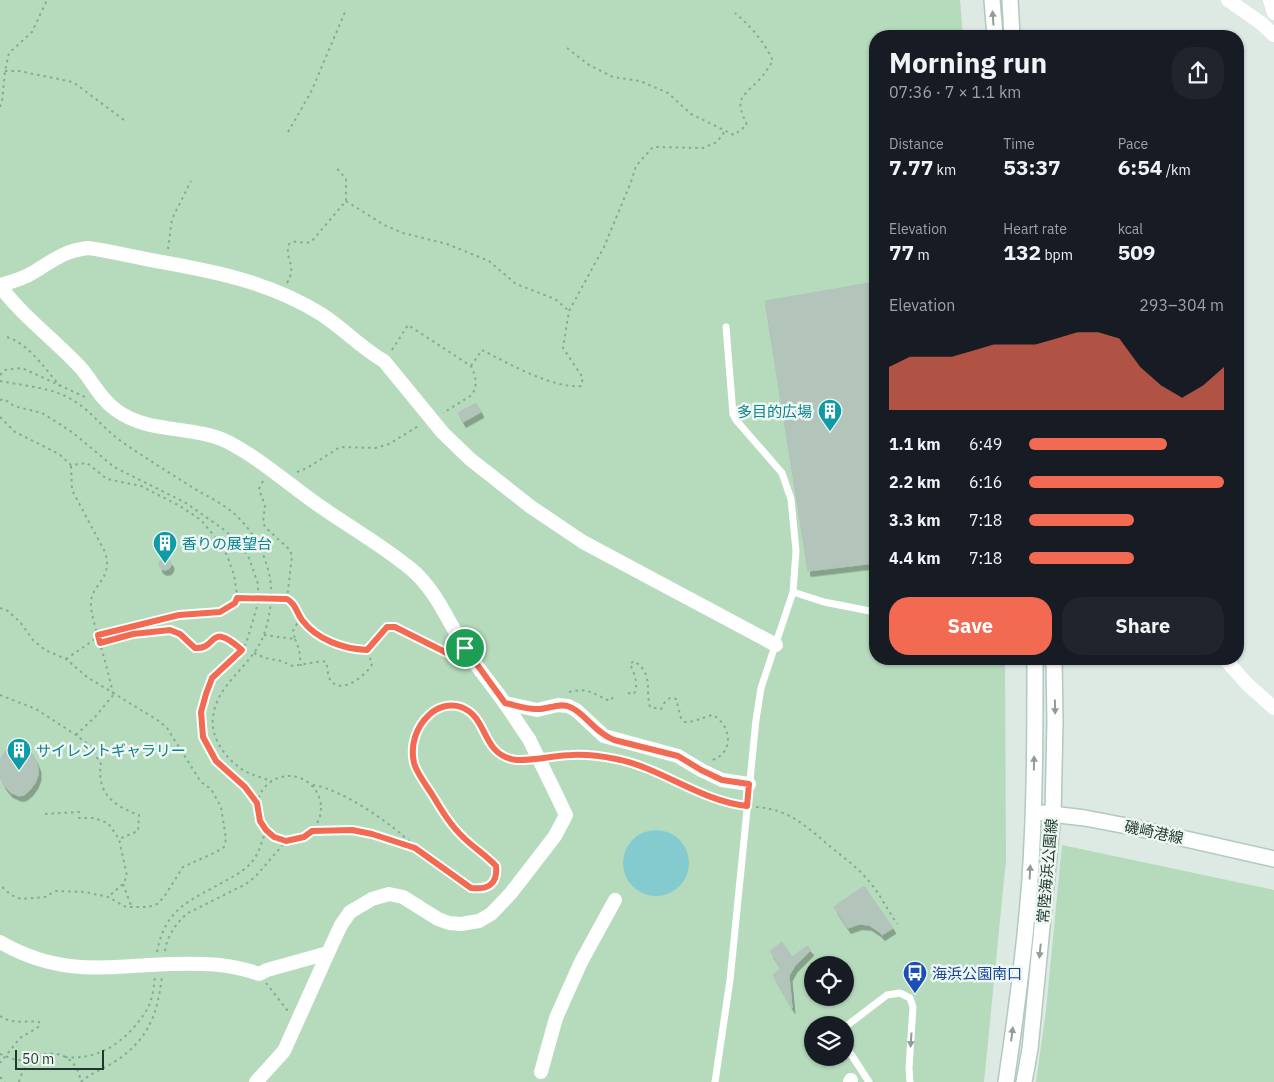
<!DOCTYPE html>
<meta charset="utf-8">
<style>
:root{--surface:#171b24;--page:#20242c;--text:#f1f3f6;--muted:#9ea1a6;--accent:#f26a52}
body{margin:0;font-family:"IBM Plex Sans","Noto Sans JP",sans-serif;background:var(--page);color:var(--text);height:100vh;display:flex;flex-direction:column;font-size:19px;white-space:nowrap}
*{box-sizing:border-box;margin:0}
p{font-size:16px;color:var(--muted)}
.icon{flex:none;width:28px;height:28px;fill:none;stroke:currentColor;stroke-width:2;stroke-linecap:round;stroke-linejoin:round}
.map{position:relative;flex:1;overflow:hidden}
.side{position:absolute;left:869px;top:30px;width:375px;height:635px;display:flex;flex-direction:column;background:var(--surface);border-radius:20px;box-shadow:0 1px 4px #0004}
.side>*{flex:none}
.tools{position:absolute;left:804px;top:956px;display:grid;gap:10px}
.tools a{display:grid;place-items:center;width:50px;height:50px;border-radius:50%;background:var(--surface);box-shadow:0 1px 4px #0004;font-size:25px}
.scale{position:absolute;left:15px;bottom:12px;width:89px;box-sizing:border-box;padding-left:5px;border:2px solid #1f382f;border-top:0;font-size:14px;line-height:18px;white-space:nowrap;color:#1f382f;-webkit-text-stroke:4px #edf6f1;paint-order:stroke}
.pin{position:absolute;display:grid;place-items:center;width:42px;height:42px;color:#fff;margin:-21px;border:2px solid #fff;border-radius:50%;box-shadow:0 1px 5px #0007}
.round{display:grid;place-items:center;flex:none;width:52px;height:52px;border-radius:20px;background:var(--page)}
.summary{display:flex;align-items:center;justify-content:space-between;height:85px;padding:0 20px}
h1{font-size:28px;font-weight:700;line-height:38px}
.stats{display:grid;grid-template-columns:repeat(3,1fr);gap:8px;height:85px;padding:5px 20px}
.stats div{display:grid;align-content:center}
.stats b{font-size:21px;font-weight:700}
.stats small{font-size:14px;font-weight:400}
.stats p{font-size:14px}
.chart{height:140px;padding:10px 20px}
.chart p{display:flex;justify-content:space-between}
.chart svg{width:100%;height:90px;margin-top:5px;fill:var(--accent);opacity:.7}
.action{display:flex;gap:10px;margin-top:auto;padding:10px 20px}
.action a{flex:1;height:58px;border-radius:20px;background:var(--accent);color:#fff;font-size:20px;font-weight:700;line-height:58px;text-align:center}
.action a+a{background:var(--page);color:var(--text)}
ul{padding:0 20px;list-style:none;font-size:16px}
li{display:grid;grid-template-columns:80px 60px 1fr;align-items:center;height:38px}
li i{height:12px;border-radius:6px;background:var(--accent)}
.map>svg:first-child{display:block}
</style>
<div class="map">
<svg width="1274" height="1082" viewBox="0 0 1274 1082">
<defs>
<filter id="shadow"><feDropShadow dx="3" dy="5.5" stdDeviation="0" flood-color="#0004"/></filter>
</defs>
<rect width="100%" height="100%" fill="#dde9e3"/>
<g fill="#b5dbbc" fill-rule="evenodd">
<path d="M 0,0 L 960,0 L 963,36 L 875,36 L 875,659 L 1005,659 L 1006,860 L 984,1082 L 0,1082 ZM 812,965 L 845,965 L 845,998 L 812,998 ZM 812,1025 L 845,1025 L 845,1058 L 812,1058 Z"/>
<path d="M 1062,845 L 1274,890 L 1274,1082 L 1036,1082 L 1046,1010 Z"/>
</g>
<circle fill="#84cbcf" cx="656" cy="863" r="33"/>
<g fill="#b3c4bb" stroke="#b0c3b9" filter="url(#shadow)">
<path d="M 875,282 L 875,563 L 808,571 L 765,301 Z"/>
<path d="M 476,403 L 481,412 L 463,422 L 458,413 Z"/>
<circle cx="165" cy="564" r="6"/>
<path d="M 13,744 L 24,747 L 31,752 L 35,759 L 38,767 L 38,775 L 35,783 L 30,790 L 24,795 L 19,796 L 10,792 L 4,785 L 0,778 L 1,758 L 6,750 Z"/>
<path d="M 864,886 L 893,928 L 882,935 L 878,931 L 869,925 L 859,924 L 848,928 L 834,907 Z"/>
<path d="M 782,942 L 792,957 L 807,946 L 811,950 L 794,967 L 789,976 L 792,1008 L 773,975 L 781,968 L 770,951 Z"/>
</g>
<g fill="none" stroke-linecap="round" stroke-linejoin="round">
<defs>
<g id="secondary">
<path d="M 992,0 L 995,36"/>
<path d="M 1010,0 L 1012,36"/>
<path d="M 1043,813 L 1085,818 L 1137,828 L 1274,859"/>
<path d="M 1006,1082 C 1016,1015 1025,947 1030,879 C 1035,805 1035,732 1035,659"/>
<path d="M 1024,1082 L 1030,1049 L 1053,815 L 1055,722 L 1054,659"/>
</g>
</defs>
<use href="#secondary" stroke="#b1c9be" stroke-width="18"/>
<g stroke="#7dad99" stroke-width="2" stroke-dasharray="2.5 4" stroke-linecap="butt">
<path d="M 567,48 L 589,65 L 613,77 L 640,81 L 668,93 L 691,114 L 734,135 L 747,125 C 735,99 740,99 758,81 C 764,75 768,68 773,61 C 765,43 751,26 735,13"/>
<path d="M 5,71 L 19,71 L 73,82 L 124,120"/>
<path d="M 0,107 L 2,102 L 5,71 L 9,53 L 32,32 L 47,0"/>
<path d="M 288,132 L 311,92 L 345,12"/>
<path d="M 346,201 L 384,225 L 403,233 L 447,244 L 489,261 L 516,284 L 555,299 L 569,311"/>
<path d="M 168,249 L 172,219 L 191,181"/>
<path d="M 287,283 C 298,264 284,261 289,244 C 296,238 304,246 312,241 L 346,201 L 346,179 L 335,166"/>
<path d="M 7,337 C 29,344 45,369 60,386"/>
<path d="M 392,350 L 408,325 L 471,366 C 476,377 478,384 472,395 L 443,413"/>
<path d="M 471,366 L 482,350 C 507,363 554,389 581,386 L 583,378 L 563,348 L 569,311 L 604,247 L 631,182 L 636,166 L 653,147 L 703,148 L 717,142 L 725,131"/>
<path d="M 0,375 L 5,370 L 22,368 L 85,397"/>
<path d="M 0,381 C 20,385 44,387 63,395 C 88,406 100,426 122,442 C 147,459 173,475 198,491 C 209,497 221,503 231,511 C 256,531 274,568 271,601 C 269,620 265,639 253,654 C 238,675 216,690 213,717 C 210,738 226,759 243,770 C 252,775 262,778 272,781"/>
<path d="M 0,400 L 4,399 L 14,406 L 42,413 L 72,432 L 114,467 L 186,503 L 223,529 L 238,542 L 249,558 L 258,584 L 258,603 L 246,644 L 232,660 L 212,678 L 206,693 L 201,712 L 203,737 L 216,761 L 245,787 L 257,803"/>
<path d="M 0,417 L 15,432 L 59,454 L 71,465 L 87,463 L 107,479 L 141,486 L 180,506 L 201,520 L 215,537 L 227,555 L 234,575 L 237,594 L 235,603 L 220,612 L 179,615 L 98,635"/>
<path d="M 71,466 L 72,490 L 105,552 C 114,581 89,584 91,606 C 92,618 97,632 100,644 C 105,660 109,676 113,693"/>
<path d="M 297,472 L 307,468 L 340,447 L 375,448 L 389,444 L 420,425"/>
<path d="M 263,481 L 259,489 L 265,506 L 263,522 L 265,527 L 290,550 L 292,556 L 287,599"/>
<path d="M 284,599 C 297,600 296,614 303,622 C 308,627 316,633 322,637 C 335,646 352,649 367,650 L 387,627 L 395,627 L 453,656 L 454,655"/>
<path d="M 0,608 L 8,611 L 20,622 L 33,640 L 45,650 L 66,659 L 87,677 L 159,721 L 167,728 L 201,782 L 211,789 L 221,807 L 226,839 L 224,847 L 216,852 L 183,867 L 164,897 L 157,904 L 148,907 L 126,907 L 108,897 L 85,892 L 55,891 L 45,897 L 21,899 L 11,895 L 0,885"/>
<path d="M 264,635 L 295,639 L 293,631 L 300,618"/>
<path d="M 295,639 L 299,649 L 301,666"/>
<path d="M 101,643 L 133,634 L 170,630 L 180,634 L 195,648 C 218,650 208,620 241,650"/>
<path d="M 254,653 L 265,658 L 281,661 L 293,666 L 322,661 L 326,662 C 328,668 327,676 331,681 C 341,695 367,675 372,664 L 367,650"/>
<path d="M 66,659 L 98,637"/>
<path d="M 569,692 C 588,687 593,694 610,701 L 614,696"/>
<path d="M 628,693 L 634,694 C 639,684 634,673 630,664 L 634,661 C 654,674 645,689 650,707 L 661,709 L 665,702 L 670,698 L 676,699 L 681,718 L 685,722 C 696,722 703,717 713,715 C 731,725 735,753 712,760"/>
<path d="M 0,695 L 36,709 L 76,735 L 90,746 L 101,764 C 96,793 114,806 139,815 L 138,831 L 119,839"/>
<path d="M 76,735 L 95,717 L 114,694"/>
<path d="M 550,757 L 572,754 L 595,755 L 636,764 L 694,792 L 739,805"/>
<circle cx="289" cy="808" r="32"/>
<path d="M 313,785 C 342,789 394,825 414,846"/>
<path d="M 756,807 C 790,809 808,828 832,848 C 844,858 857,867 867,879 C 879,892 887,909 897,924"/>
<path d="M 45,814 L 79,812 L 79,818 L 94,818 L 108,823 L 119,839 L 127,876 L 123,884 L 108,897"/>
<path d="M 312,831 L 352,830 L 372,834 L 415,848 L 471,888 C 488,890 498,884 495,866 L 464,838 L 447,819 L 419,773 L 414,763 L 413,746 L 416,732 L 430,714 L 445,706 L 459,706 L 472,713 L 480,723 L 491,747 L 500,756 L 513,760 L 526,759"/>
<path d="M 123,884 L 132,908"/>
<path d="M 165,951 C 167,936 176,923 188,913 L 246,884 L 256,876 L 286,841"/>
<path d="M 157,952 C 165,907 192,900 227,880 C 236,875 245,870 252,862 C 259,853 262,841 266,830"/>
<path d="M 266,983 L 288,1011"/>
<path d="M 0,1016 C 13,1025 25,1020 39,1022 L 40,1026 L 20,1038 L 0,1063"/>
<path d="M 0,1054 L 13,1059 L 28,1062"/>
<path d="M 65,1057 C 94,1060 117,1047 135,1026 C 141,1019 147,1011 150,1003 C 153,995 154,985 155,977"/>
<path d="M 0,1077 L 5,1082"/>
<path d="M 19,1082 C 28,1045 75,1043 81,1082"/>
<path d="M 81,1082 C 89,1074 101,1070 111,1064 C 148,1041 157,1017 162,976"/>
</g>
<g stroke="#fff" stroke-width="7">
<path d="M 793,592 L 824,602 L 875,612"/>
<path d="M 845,1027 L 887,995 L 900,993 L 910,998 L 913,1007 L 909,1068 L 910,1082"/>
<path d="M 845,1045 L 869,1082"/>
<path d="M 715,1082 L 730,980 L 756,720 L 761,688 L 793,592 L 796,551 L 791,499 L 782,473 L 736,420 L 733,414 L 726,327"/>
</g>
<g stroke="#fff" stroke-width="14">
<path d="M 1228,0 L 1261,23 L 1274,35"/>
<path d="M 1270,0 L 1274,13"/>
<path d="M 0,285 C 12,282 24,278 34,272 C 54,260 63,251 88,248 C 111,251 133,257 156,261 C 213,271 270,282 321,314 C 343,328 361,348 384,361 L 443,433 L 470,459 L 531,507 L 583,542 L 776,645"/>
<path d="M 0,286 C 23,317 54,339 80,367 C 92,380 100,399 116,410 C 148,434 193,425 228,442 C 259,458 286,482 314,502 C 346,525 381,544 411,569 C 437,591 448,622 466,650 C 478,669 493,686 506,705 C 514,716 521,728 529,739"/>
<path d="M 1225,659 L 1247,684 L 1274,708"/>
<path d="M 505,703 L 537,710 L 558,705 L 568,706 L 576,710 L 604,736 L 678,756 L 701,770 L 722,780 L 749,784"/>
<path d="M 0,942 C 52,972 92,969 150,965"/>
<path d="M 169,964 C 200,963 229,963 259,974 L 267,970 L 328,953"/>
<path d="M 541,1072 L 556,1018 L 568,991 L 581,962 L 615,900"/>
<path d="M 256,1082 L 284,1051 L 333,942 L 341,925 L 350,912 L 372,899 L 389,894 L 403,897 L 438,919 L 449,923 L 461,924 L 479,921 L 491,914 L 511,893 L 555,836 L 566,815 L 554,790"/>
<path d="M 850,1082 L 851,1080"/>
</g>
<use href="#secondary" stroke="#fff" stroke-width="15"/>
<path stroke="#7dad99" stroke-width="2" stroke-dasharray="2.5 4" stroke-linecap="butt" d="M 237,598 L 284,599"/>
<g stroke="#fff" stroke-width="14">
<path d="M 529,739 L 554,790"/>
<path d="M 150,965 L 169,964"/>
</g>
</g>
<defs><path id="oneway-solid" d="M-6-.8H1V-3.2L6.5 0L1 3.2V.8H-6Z" transform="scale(1.25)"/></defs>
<g fill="#8f9c97">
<use href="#oneway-solid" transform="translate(993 18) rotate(-94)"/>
<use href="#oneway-solid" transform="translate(1055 707) rotate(89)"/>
<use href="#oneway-solid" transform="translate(1034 763) rotate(-89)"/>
<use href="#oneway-solid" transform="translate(1030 872) rotate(-87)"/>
<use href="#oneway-solid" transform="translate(1040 951) rotate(96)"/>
<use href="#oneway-solid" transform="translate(1012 1034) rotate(-83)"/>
<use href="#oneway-solid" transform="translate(911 1040) rotate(94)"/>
</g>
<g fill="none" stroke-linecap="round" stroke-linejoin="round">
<defs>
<path id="route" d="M 237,598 L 287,599 C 296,604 296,612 302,620 C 317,640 344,649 367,650 L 387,627 L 395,627 L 453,656 L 465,648 L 505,703 C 515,705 525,709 536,709 C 547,710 559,702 570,707 C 585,713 594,732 614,740 L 678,756 L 701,770 L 722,780 L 749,784 L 747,806 C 700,801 662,768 616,759 C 601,756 586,754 571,755 C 557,755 522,763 511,759 C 481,751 488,717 461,707 C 450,703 437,707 429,715 C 416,727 410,745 414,763 C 417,774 427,786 433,796 C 442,811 451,826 464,838 C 474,848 486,855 496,866 C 498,884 488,890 471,888 L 415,848 L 372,834 L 352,830 L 312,831 L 304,837 L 286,841 L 274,837 L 266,830 L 260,821 L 257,803 L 245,787 L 216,761 L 203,737 L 201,712 L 206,694 L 212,678 L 242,650 C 208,620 218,650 195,648 L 180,634 L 170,630 L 133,634 L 100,643 L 98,635 L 179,615 L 220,612 L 235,603 Z"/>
</defs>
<use href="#route" stroke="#fff" stroke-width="10"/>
<use href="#route" stroke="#f26a52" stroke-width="6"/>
</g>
<defs>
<symbol id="building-pin" viewBox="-11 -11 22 30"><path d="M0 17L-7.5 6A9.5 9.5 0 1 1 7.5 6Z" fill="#0f9aa8" stroke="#edf6f1"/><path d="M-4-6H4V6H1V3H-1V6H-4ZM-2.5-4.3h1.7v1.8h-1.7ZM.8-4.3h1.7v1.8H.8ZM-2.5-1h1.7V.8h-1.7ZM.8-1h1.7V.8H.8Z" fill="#fff"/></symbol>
<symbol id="bus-pin" viewBox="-11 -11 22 30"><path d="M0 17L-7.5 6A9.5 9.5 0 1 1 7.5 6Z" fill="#1a4fb4" stroke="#edf6f1"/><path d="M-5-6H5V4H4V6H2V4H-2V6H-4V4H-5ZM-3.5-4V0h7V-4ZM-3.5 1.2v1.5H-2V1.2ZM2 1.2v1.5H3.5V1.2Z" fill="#fff"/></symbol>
</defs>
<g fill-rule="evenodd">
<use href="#building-pin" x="816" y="397" width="28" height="38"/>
<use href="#building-pin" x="151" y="529" width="28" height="38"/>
<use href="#building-pin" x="5" y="736" width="28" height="38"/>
<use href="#bus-pin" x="901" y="959" width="28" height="38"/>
</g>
<g text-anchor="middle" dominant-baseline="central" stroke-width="5" stroke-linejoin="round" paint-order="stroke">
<g font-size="15" fill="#0d838f" stroke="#edf6f1" text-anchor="start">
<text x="812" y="411" text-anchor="end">多目的広場</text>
<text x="182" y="543">香りの展望台</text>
<text x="36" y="750">サイレントギャラリー</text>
</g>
<g font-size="15" fill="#1f382f" stroke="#edf6f1">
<text transform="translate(1154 832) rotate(12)">磯崎港線</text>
<text transform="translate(1047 871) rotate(-85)">常陸海浜公園線</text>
</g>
<g font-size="15" fill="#164399" stroke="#edf6f1" text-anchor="start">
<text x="932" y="973">海浜公園南口</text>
</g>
</g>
</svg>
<div class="tools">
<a><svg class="icon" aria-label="locate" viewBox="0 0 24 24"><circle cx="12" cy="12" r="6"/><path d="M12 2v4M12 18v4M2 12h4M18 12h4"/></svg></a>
<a><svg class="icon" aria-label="layers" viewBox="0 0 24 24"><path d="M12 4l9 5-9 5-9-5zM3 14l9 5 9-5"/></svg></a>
</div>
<div class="scale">50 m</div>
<div class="pin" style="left:465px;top:648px;background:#1e9e55"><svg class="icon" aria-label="arrive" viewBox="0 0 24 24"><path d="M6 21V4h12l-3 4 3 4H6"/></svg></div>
<section class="side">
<div class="summary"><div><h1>Morning run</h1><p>07:36 · 7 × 1.1 km</p></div><a class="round"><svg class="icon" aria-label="share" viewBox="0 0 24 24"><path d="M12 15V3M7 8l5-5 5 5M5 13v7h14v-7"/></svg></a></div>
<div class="stats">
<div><p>Distance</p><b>7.77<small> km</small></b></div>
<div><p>Time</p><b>53:37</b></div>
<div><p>Pace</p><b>6:54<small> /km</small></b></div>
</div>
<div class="stats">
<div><p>Elevation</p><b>77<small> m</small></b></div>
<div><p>Heart rate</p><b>132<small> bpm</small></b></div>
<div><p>kcal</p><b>509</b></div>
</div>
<div class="chart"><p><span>Elevation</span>293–304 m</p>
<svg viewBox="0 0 160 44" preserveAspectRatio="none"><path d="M0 44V23L10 18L20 18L30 18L40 15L50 12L60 12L70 12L80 9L90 6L100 6L110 9L120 23L130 32L140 38L150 32L160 23V44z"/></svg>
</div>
<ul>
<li><b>1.1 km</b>6:49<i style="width:71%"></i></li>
<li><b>2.2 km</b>6:16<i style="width:100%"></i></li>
<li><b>3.3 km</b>7:18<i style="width:54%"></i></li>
<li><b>4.4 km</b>7:18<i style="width:54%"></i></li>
</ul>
<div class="action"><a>Save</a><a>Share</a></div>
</section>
</div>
